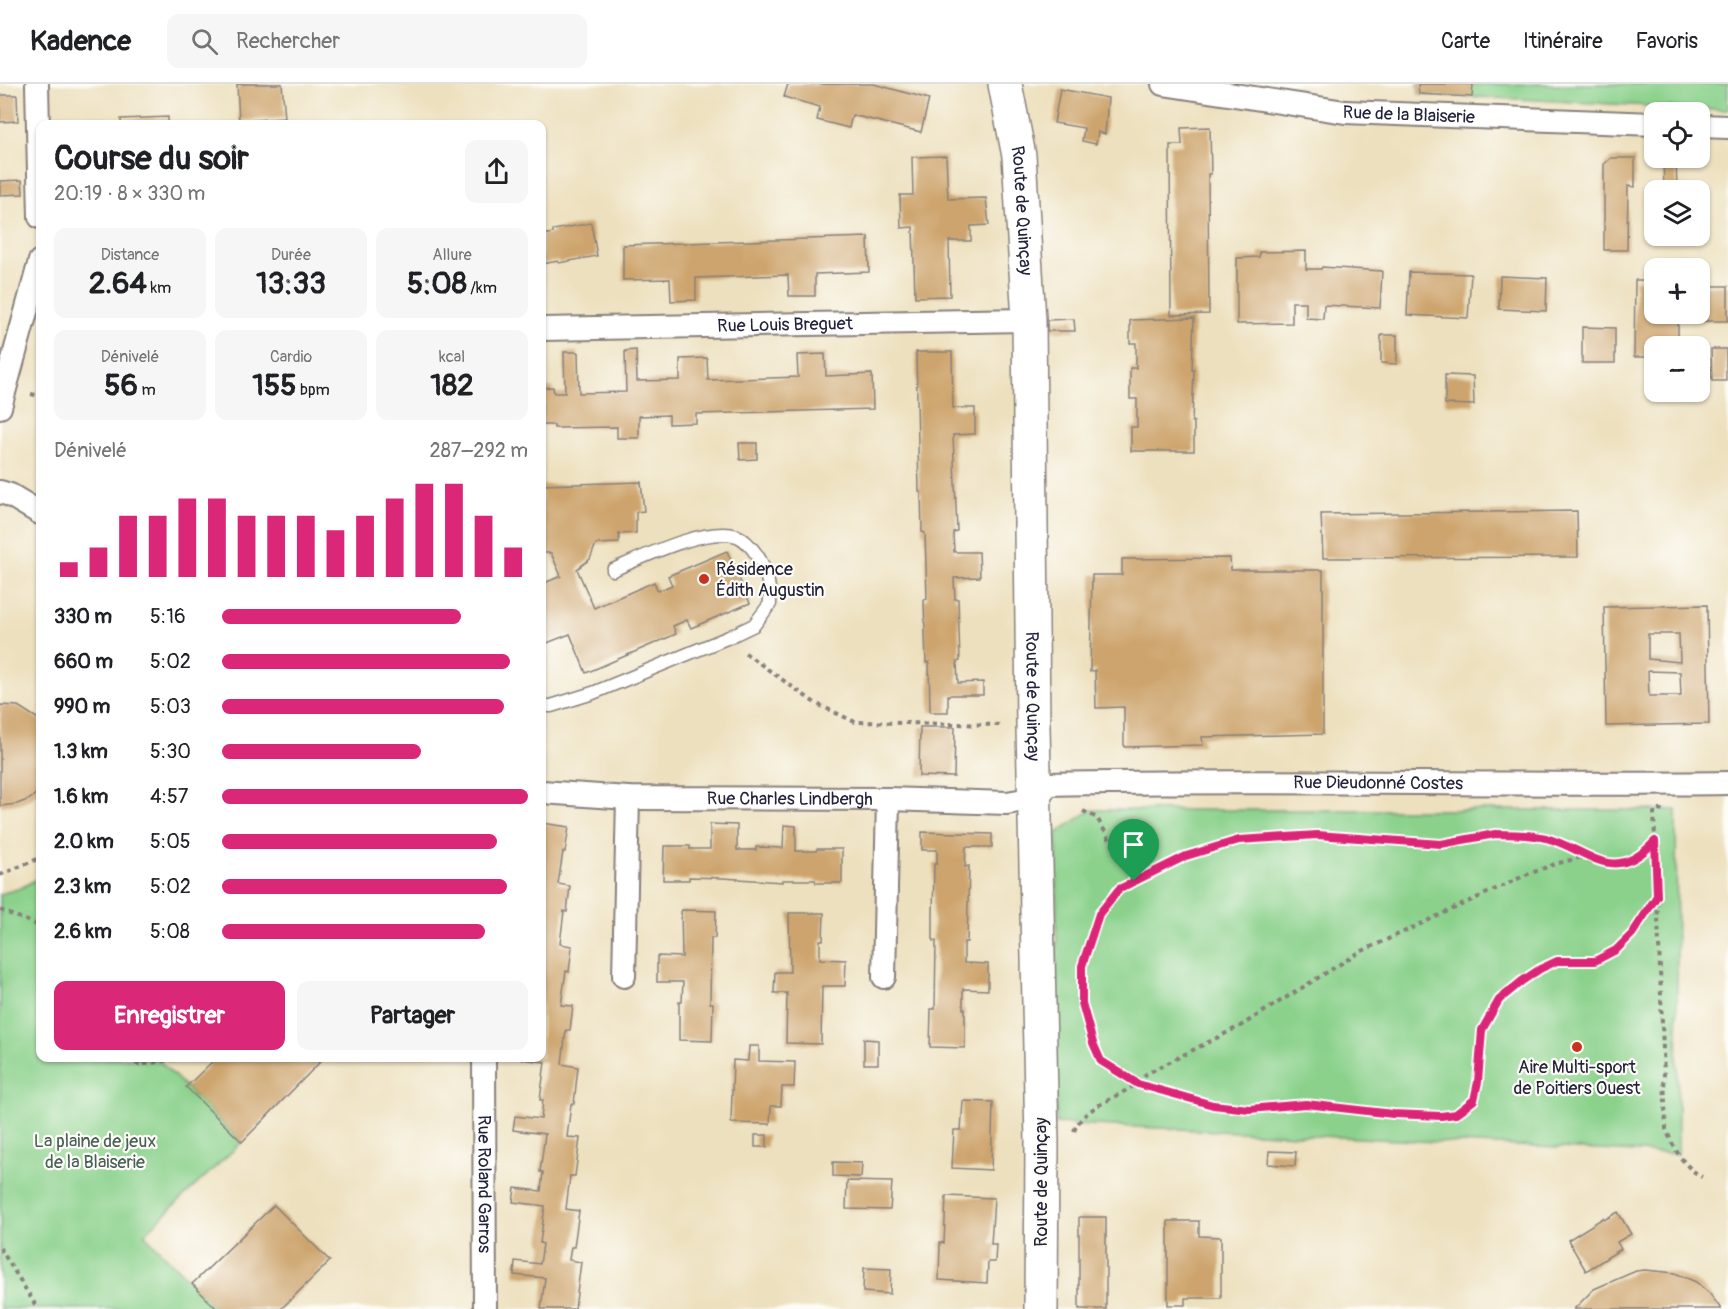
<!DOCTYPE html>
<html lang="fr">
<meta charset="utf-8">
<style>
:root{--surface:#fff;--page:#f6f6f6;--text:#202124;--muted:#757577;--line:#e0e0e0;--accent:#db2777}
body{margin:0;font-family:Pangolin,sans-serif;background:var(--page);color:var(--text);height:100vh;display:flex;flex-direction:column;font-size:22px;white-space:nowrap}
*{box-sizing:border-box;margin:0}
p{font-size:20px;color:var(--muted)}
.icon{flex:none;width:33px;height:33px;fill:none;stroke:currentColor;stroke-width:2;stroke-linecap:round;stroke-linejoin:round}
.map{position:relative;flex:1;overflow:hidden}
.details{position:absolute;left:36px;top:36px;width:510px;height:942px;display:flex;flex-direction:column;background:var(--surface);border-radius:12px;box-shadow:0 2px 4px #0004}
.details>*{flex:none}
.controls{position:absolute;left:1644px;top:18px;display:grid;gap:12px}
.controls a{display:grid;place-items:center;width:66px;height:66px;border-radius:12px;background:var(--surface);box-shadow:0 2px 4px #0004;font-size:30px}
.pin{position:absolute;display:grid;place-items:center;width:51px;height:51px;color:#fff;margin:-62px -26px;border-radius:50% 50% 50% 0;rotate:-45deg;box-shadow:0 0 6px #0007}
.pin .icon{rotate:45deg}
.round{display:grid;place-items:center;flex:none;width:63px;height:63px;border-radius:12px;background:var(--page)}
.headline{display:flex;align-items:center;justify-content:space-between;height:102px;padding:0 18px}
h1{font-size:33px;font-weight:700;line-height:45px}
.figures{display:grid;grid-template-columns:repeat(3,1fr);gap:9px;height:102px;padding:6px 18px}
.figures div{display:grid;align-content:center;border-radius:12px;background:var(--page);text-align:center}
.figures b{font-size:30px;font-weight:700}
.figures small{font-size:16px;font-weight:400}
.figures p{font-size:16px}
.chart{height:168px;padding:12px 18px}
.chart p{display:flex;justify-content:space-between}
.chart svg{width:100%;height:108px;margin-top:6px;stroke:var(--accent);stroke-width:6}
.cta{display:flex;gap:12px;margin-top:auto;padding:12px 18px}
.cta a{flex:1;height:69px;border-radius:12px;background:var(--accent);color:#fff;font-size:24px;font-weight:700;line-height:69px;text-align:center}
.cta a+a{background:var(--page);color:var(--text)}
ul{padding:0 18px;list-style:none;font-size:20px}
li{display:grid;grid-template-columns:96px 72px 1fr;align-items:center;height:45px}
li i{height:15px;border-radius:8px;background:var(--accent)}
header{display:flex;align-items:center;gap:36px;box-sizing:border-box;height:84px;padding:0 30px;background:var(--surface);border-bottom:2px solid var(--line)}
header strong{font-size:28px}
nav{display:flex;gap:33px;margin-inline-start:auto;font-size:21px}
.search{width:420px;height:54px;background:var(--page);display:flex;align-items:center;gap:15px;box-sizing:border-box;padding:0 21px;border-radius:12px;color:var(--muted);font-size:22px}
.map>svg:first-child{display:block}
</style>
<header>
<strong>Kadence</strong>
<div class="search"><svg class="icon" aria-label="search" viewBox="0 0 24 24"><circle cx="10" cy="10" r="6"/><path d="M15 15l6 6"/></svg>Rechercher</div>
<nav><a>Carte</a><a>Itinéraire</a><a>Favoris</a></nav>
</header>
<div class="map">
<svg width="1728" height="1225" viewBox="0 0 1728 1225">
<rect width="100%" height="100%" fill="#fdfcf7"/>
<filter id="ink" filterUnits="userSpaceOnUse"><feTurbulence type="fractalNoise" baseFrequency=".0167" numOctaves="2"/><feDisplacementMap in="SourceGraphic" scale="12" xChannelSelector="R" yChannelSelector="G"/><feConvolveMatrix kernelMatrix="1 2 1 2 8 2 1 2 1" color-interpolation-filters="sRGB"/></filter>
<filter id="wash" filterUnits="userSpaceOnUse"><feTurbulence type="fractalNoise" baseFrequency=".008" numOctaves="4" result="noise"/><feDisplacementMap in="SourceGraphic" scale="24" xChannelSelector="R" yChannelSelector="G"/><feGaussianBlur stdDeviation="1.35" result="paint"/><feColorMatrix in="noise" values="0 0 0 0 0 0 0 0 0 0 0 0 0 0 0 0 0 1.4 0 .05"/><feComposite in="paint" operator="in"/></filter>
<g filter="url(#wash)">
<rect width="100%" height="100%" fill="#ede0be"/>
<g fill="#8bd18c" stroke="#567a64" stroke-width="1.5">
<path d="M 1418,0 L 1728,0 L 1728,26 L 1419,10 Z"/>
<path d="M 1091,726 L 1676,726 L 1678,1070 L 1056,1039 L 1057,749 Z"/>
<path d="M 40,793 L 40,974 L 156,974 L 242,1058 L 144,1150 L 217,1225 L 0,1225 L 0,810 L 21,804 Z"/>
</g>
<g id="blocks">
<g fill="#cda46d" fill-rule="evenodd">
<path d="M 237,0 L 282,0 L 285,34 L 239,37 Z"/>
<path d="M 788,0 L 874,0 L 929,15 L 921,48 L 852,31 L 849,44 L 817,36 L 820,23 L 784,13 Z"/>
<path d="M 1418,0 L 1473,0 L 1472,13 L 1419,10 Z"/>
<path d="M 1060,5 L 1108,14 L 1105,50 L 1098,48 L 1096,60 L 1082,57 L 1084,44 L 1054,39 Z"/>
<path d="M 0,11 L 17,11 L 18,37 L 0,38 Z"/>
<path d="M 168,33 L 168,40 L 121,40 L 121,35 Z"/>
<path d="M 1210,43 L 1211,90 L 1208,90 L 1209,230 L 1171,231 L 1170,61 L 1182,61 L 1181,44 Z"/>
<path d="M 946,72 L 948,115 L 986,114 L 989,141 L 971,142 L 971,157 L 949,157 L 950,212 L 915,213 L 913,143 L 901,144 L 900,111 L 913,111 L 912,73 Z"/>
<path d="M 1611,74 L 1635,74 L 1635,103 L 1628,102 L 1627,166 L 1604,166 L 1604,80 Z"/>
<path d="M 1663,74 L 1676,74 L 1677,106 L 1664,106 Z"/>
<path d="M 22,96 L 23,110 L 0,111 L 0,97 Z"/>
<path d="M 591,139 L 597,172 L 559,179 L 558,177 L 542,180 L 542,151 L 553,149 L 553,146 Z"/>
<path d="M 868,153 L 869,188 L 815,190 L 815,212 L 789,212 L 788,191 L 696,194 L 696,216 L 671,217 L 670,195 L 623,196 L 623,161 Z"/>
<path d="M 1306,167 L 1306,185 L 1321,185 L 1322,183 L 1382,187 L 1380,224 L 1324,221 L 1323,235 L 1306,234 L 1306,218 L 1292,218 L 1292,239 L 1237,240 L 1237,174 L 1259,173 L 1259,168 Z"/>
<path d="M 1409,188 L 1471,190 L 1468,234 L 1407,231 Z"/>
<path d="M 1500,192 L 1547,194 L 1546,227 L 1499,225 Z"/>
<path d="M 1635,196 L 1653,196 L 1654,230 L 1678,230 L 1678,262 L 1654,262 L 1654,288 L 1650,288 L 1650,273 L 1634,273 Z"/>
<path d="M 1700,202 L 1728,202 L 1728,237 L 1692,237 L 1692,230 L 1700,230 Z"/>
<path d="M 1194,234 L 1192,286 L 1194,286 L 1192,338 L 1194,338 L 1194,367 L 1131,367 L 1131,343 L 1137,343 L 1137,315 L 1130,315 L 1130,284 L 1136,284 L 1136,259 L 1130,259 L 1130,236 Z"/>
<path d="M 1074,235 L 1075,247 L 1047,247 L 1047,236 Z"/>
<path d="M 1582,243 L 1615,244 L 1615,279 L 1582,279 Z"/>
<path d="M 1381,251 L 1397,251 L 1397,280 L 1381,279 Z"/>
<path d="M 1711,265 L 1726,265 L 1726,297 L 1712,297 Z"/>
<path d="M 636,266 L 637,297 L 680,296 L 680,275 L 707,274 L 708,296 L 798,293 L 797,271 L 825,270 L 826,292 L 872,290 L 873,325 L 696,330 L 696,339 L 669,340 L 669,331 L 639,332 L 639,354 L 617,354 L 617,343 L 554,344 L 554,341 L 542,341 L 542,304 L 553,303 L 554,309 L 565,309 L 564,268 L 578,268 L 579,309 L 626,308 L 625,267 Z"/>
<path d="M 916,268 L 952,268 L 953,324 L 975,324 L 975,350 L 953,351 L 957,447 L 953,448 L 954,468 L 979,468 L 980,493 L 954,494 L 955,515 L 958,515 L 960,577 L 957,578 L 958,599 L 983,598 L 983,611 L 948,611 L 948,628 L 930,628 L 929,578 L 926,579 L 924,516 L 927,515 L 925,449 L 922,448 L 921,408 L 919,408 Z"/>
<path d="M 1445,291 L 1473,292 L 1474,321 L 1445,320 Z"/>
<path d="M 739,359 L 757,359 L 757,375 L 740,376 Z"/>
<path d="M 641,398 L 644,427 L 636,428 L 636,449 L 619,450 L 619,459 L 596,460 L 590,475 L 577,485 L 594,524 L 654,498 L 658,507 L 672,501 L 668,492 L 727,467 L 750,519 L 691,544 L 687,536 L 673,542 L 676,550 L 586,589 L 570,550 L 542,561 L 542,500 L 561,492 L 551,469 L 542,469 L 542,401 Z"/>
<path d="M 1577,427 L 1578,473 L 1323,474 L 1321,430 Z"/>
<path d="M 1230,474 L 1231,486 L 1323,486 L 1323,650 L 1202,653 L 1203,661 L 1124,663 L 1124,623 L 1096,624 L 1095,586 L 1090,588 L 1092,491 L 1122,491 L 1122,475 Z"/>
<path d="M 1707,521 L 1709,640 L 1606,642 L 1604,523 ZM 1648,550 L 1679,550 L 1680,578 L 1648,575 ZM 1648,587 L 1680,588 L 1681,612 L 1649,612 Z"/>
<path d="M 0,621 L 18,622 L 40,636 L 40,706 L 30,715 L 17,720 L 1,722 L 0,718 Z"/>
<path d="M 920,643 L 955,643 L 954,693 L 919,692 Z"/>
<path d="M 542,739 L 569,743 L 565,768 L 563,768 L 558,800 L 570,802 L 567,828 L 564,827 L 560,860 L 572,862 L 569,888 L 566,887 L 561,921 L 573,922 L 570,946 L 566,946 L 562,980 L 578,983 L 574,1020 L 571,1020 L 567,1053 L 580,1054 L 575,1092 L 570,1092 L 566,1125 L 579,1127 L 574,1163 L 571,1163 L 569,1176 L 581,1178 L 575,1225 L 541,1225 L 545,1194 L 514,1191 L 515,1177 L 540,1180 L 543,1160 L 540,1159 L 545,1122 L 513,1118 L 515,1104 L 541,1107 L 543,1088 L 540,1088 L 545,1050 L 513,1046 L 515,1032 L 541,1035 L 543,1016 L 540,1016 L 545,978 L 520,975 L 542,974 Z"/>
<path d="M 710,740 L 737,741 L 737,766 L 756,766 L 756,763 L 783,764 L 784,741 L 796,742 L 796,767 L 816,767 L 817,765 L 842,765 L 842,799 L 816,799 L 815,796 L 782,796 L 782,798 L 723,794 L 689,793 L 689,796 L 663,796 L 664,762 L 690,762 L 690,765 L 710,765 Z"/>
<path d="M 922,748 L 992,750 L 992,763 L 966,763 L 965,783 L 969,782 L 967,858 L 964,858 L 964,879 L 988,880 L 988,906 L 963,905 L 963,925 L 965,925 L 965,964 L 930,963 L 931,925 L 935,925 L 936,857 L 933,857 L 933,832 L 934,780 L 937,780 L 937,766 L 922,766 Z"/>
<path d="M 681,826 L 716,827 L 715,854 L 711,854 L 710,919 L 713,919 L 712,957 L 679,956 L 679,918 L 682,918 L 683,898 L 657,898 L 657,872 L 682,873 Z"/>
<path d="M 789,829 L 824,829 L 823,856 L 820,856 L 820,875 L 846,876 L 845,902 L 822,902 L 821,960 L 786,959 L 787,909 L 774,909 L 775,888 L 790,888 Z"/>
<path d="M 864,955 L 878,956 L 878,980 L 864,980 Z"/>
<path d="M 749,962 L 759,962 L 759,977 L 795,978 L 794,1003 L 782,1003 L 781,1022 L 771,1022 L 770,1040 L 731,1039 L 733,976 L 748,977 Z"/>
<path d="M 216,974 L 318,974 L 321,977 L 242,1058 L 186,1003 Z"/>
<path d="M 963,1017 L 993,1018 L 991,1086 L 952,1084 L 954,1046 L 961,1046 Z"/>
<rect x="755" y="1051" width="12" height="12"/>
<path d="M 1269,1067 L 1296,1068 L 1295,1082 L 1268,1080 Z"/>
<path d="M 833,1078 L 862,1079 L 861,1093 L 833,1092 Z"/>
<path d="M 847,1097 L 892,1098 L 890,1126 L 846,1125 Z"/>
<path d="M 946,1112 L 994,1114 L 991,1160 L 996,1160 L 995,1178 L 988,1178 L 987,1199 L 939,1196 L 940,1158 L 944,1159 Z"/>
<path d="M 274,1121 L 330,1177 L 281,1225 L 217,1225 L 192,1200 Z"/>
<path d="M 1618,1128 L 1631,1150 L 1617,1158 L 1621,1165 L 1586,1187 L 1568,1156 L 1603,1134 L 1604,1136 Z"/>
<rect x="1079" y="1133" width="27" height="92"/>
<path d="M 1168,1137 L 1199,1137 L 1199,1152 L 1221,1153 L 1221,1214 L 1185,1214 L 1185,1221 L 1168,1221 Z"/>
<path d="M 864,1184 L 891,1185 L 890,1210 L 863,1208 Z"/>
<path d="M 1645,1186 L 1675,1189 L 1696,1198 L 1710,1210 L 1721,1225 L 1574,1225 L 1594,1205 L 1636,1187 Z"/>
</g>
</g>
</g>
<g filter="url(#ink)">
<use href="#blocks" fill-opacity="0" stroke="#88817c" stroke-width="1.5"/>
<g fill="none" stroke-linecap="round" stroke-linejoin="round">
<defs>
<path id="lane" d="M 542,622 L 551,622 L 593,609 L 729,553 L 754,541 L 770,520 C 770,502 767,486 757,471 C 752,464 745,455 737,452 C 706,442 643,473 613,486"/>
<g id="street">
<path d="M 37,0 L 40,133"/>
<path id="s1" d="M 1163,0 L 1345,28 L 1654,40"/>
<path d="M 1700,42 L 1728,43"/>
<path id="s2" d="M 542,245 L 1029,236"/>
<path d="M 0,323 L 40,177"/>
<path d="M 0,408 L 10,411 L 40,429"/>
<path id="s3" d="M 542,708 L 628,714 L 888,715 L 1007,719 L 1036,714 L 1049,700 C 1275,695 1502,702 1728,699"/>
<path d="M 624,892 L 628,714"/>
<path d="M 884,893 L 888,715"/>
<path id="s4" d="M 484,974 L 485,1225"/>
</g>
<g id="secondary">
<path id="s5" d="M 1005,0 L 1019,72 L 1029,236 L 1033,642 L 1042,1058 L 1041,1225"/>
</g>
</defs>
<use href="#lane" stroke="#88817c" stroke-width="15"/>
<use href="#street" stroke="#88817c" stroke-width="26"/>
<use href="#secondary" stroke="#88817c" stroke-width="36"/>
<g stroke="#88817c" stroke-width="4" stroke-dasharray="4.5 4.5" stroke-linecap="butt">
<path d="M 31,310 L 40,312"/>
<path d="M 745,569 L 815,619 L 855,638 L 1002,641"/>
<path d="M 1661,724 L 1660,729 L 1654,729 L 1666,1045 C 1674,1065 1683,1082 1702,1093"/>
<path d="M 1083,727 L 1097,734 L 1134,797"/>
<path d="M 1655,757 L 1644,768 L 1628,776 L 1614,780 L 1595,776 L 1547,754 L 1527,751 L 1495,750 L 1441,760 L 1317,751 L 1239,756 L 1212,763 L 1186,772 L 1119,805 L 1099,830 L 1089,857 L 1082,882 L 1082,919 L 1093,959 L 1101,977 L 1138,1000 L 1213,1021 L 1249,1025 L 1306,1020 L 1393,1031 L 1441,1032 L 1456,1030 L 1474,1016 L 1478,998 L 1482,946 L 1499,916 L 1522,896 L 1557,877 L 1595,877 L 1606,873 L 1632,850 L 1657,812"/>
<path d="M 0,791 L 40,774"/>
<path d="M 0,826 L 40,842"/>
<path d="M 128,974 L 139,981 L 176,975"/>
<path d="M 1074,1047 C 1086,1017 1128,1014 1146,990 L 1242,941 L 1358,869 L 1526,791 L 1555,780 L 1586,772"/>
<path d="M 0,1164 L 38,1225"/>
</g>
<use href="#lane" stroke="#fff" stroke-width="12"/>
<use href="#street" stroke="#fff" stroke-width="22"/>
<use href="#secondary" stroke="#fff" stroke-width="33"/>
</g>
</g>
<g fill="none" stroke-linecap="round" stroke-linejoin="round" filter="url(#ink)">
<defs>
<path id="route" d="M 1495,750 C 1512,750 1529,750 1546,754 C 1590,766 1613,803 1655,757 L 1657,812 L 1632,850 L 1616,866 L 1595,877 L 1557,877 L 1540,885 L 1522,897 L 1499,916 L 1482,946 L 1478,998 L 1474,1016 L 1456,1030 L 1441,1032 L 1393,1030 L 1306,1020 L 1249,1025 L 1213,1021 L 1138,1000 L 1101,977 L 1093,959 L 1082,919 L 1082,882 L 1099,830 L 1119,805 L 1186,772 L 1239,756 L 1317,751 L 1441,760 Z"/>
</defs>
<use href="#route" stroke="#fff" stroke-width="12"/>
<use href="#route" stroke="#db2777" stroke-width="8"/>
</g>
<g fill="#c8321e" stroke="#fdfcf7" stroke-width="2">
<circle cx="704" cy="495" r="6"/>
<circle cx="1577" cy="963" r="6"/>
</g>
<g text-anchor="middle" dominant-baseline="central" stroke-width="4.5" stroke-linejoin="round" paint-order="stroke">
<g font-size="18" fill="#22223b" stroke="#fdfcf7">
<text stroke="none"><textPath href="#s1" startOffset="248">Rue de la Blaiserie</textPath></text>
<text stroke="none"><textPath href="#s5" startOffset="128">Route de Quinçay</textPath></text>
<text stroke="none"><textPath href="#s2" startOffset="243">Rue Louis Breguet</textPath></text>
<text stroke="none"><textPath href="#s5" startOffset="614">Route de Quinçay</textPath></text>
<text stroke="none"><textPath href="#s3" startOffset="843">Rue Dieudonné Costes</textPath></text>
<text stroke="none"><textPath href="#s3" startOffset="248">Rue Charles Lindbergh</textPath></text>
<text transform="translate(1041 1098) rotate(-90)">Route de Quinçay</text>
<text stroke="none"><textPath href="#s4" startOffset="126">Rue Roland Garros</textPath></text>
</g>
<g font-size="18" fill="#22223b" stroke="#fdfcf7" text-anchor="start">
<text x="716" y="485">Résidence<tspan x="716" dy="21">Édith Augustin</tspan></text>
<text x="1577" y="983" text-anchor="middle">Aire Multi-sport<tspan x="1577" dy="21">de Poitiers Ouest</tspan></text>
</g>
<g font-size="18" fill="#475f57" stroke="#fdfcf7">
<text x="95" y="1057">La plaine de jeux<tspan x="95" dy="21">de la Blaiserie</tspan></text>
</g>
</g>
</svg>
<div class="controls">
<a><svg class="icon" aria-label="locate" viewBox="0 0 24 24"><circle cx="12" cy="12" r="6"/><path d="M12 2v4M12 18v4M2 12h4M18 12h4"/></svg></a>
<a><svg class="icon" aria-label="layers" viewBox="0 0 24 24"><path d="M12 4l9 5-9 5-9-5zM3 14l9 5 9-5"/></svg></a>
<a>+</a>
<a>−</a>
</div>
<div class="pin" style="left:1134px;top:797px;background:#1e9e55"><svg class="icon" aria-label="arrive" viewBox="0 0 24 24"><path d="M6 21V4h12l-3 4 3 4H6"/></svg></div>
<section class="details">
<div class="headline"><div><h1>Course du soir</h1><p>20:19 · 8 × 330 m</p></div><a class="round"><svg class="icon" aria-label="share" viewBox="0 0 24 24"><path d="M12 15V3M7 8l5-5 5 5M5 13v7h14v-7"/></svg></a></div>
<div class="figures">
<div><p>Distance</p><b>2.64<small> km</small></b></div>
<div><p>Durée</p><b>13:33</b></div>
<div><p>Allure</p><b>5:08<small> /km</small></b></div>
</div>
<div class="figures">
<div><p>Dénivelé</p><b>56<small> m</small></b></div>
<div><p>Cardio</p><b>155<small> bpm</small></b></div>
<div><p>kcal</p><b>182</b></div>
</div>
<div class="chart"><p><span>Dénivelé</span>287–292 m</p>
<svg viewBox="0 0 160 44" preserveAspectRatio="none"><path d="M5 44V38M15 44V32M25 44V19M35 44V19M45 44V12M55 44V12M65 44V19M75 44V19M85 44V19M95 44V25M105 44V19M115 44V12M125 44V6M135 44V6M145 44V19M155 44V32"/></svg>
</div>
<ul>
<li><b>330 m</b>5:16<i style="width:78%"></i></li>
<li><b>660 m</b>5:02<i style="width:94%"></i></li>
<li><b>990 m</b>5:03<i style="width:92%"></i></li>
<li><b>1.3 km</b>5:30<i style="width:65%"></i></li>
<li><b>1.6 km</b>4:57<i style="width:100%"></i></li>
<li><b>2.0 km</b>5:05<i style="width:90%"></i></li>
<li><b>2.3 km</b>5:02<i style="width:93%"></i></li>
<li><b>2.6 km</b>5:08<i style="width:86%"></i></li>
</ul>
<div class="cta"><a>Enregistrer</a><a>Partager</a></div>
</section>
</div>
